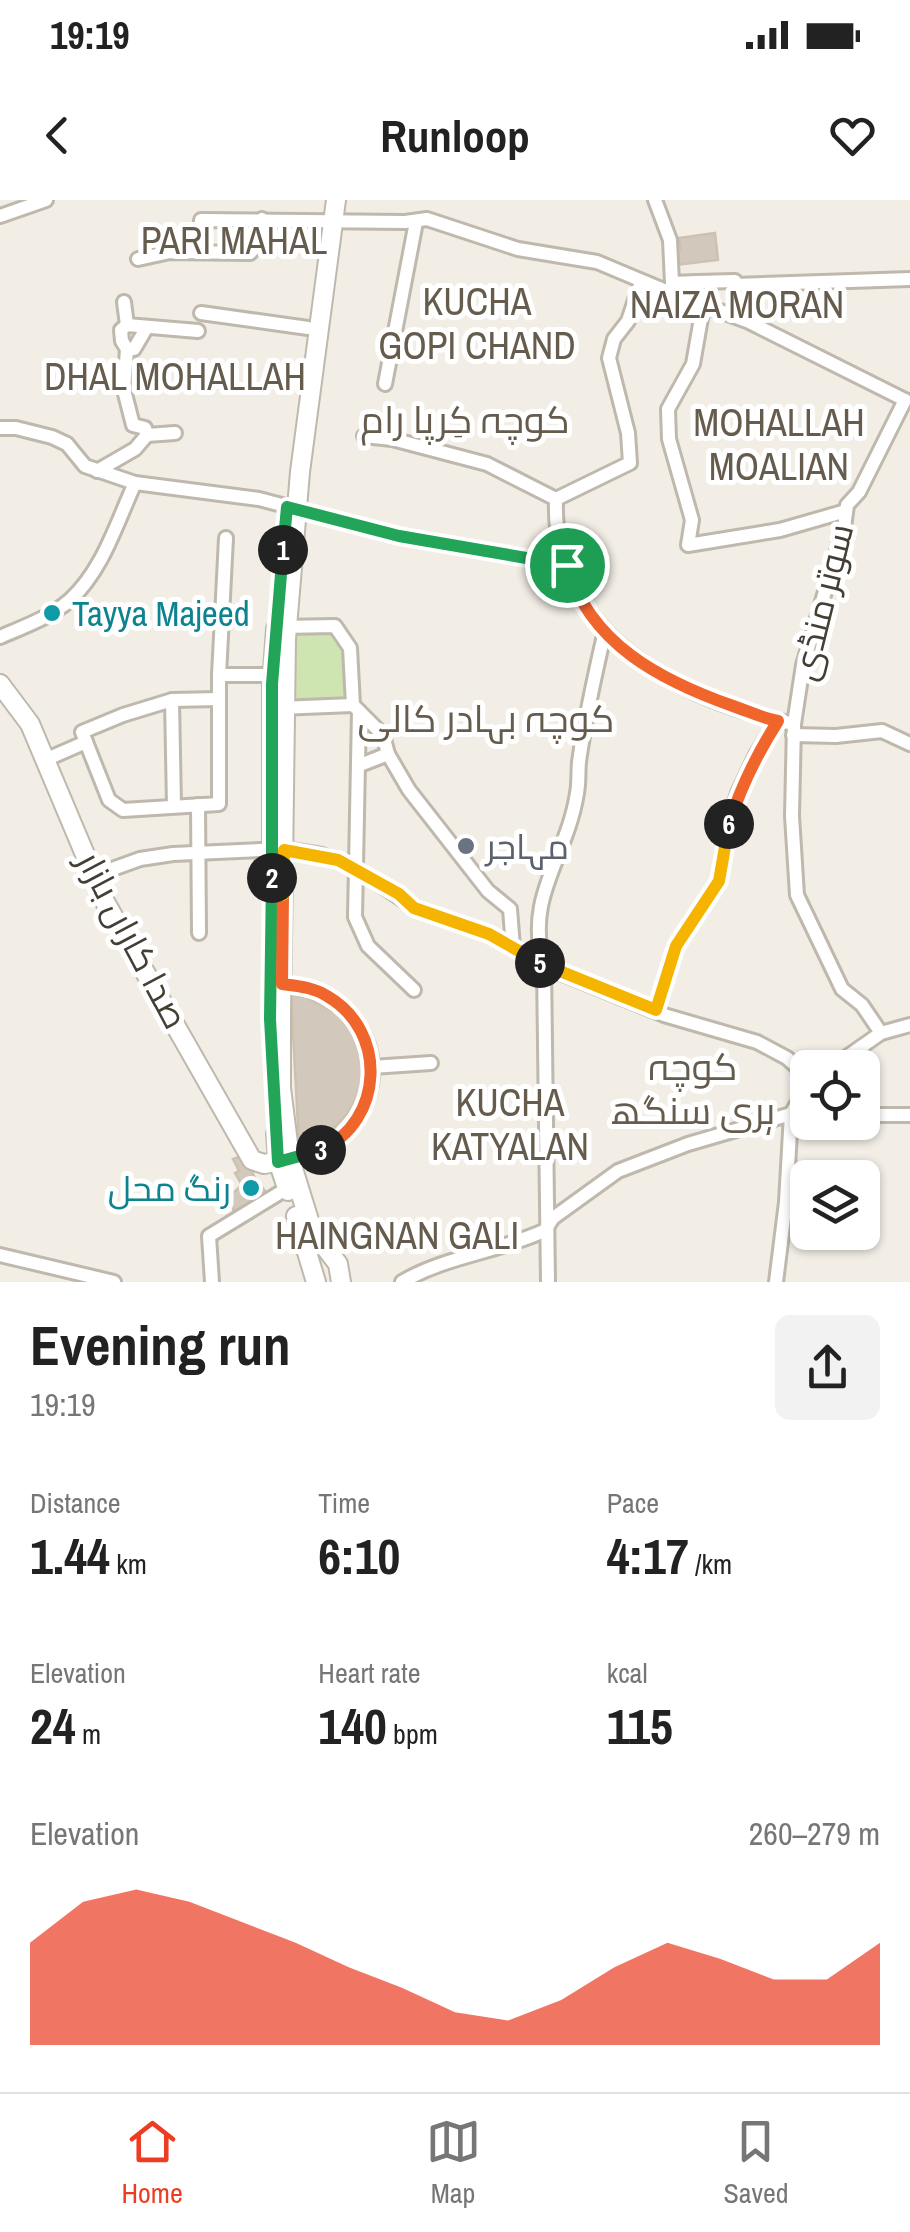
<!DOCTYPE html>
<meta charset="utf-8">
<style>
:root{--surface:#fff;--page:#f2f2f2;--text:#222;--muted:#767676;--line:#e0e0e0;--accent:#ec3c22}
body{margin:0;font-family:"Archivo Narrow",Cairo,sans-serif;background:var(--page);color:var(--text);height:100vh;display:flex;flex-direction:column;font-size:38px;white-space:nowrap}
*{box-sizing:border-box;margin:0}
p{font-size:32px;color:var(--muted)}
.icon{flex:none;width:55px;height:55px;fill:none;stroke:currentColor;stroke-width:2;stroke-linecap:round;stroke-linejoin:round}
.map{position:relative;height:1082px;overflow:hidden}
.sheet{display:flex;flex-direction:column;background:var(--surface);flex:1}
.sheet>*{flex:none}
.controls{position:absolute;left:790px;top:850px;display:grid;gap:20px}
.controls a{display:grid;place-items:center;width:90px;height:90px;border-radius:15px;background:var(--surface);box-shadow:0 2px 8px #0004;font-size:50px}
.pin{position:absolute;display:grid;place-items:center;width:85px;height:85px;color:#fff;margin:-42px;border:5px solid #fff;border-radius:50%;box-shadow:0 2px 10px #0007}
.km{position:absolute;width:50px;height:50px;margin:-25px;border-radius:50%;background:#222;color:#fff;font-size:28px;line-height:50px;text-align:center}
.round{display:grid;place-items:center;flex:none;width:105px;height:105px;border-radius:15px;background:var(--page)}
.summary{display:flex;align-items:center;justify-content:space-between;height:170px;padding:0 30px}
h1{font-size:55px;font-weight:700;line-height:75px}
.stats{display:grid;grid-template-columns:repeat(3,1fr);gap:15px;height:170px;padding:10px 30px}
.stats div{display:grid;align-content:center}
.stats b{font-size:50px;font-weight:700}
.stats small{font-size:28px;font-weight:400}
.stats p{font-size:28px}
.chart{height:280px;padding:20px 30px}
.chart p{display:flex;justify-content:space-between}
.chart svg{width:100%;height:180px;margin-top:10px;fill:var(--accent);opacity:.7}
.status{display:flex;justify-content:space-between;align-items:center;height:70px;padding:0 50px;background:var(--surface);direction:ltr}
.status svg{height:28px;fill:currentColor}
header{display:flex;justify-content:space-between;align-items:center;height:130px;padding:0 30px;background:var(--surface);font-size:45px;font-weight:700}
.tabs{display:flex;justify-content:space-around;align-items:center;height:140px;border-top:2px solid var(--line);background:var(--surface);font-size:28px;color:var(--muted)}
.tabs a{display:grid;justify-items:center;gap:5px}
.tabs .on{color:var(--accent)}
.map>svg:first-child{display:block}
</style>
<div class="status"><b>19:19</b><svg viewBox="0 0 49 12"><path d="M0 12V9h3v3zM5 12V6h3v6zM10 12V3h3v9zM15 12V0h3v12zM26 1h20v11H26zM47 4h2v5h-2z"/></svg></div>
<header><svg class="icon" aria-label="back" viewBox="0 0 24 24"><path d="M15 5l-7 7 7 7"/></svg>Runloop<svg class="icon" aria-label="heart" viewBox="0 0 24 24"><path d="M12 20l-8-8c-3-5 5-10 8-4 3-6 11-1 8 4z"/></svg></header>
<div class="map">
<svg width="910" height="1082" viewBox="0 0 910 1082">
<rect width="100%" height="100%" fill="#f2eee6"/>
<path fill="#cee4b1" d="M 330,425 L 350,448 L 353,505 L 286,508 L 288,426 Z"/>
<g fill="#d2c9bc" stroke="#cdc1b0" stroke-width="2.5">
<path d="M 715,33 L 718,60 L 674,65 L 672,51 L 681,50 L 679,38 Z"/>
<path d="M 291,795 L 306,797 L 340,816 L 363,850 L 364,865 L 358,896 L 347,914 L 335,927 L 299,945 Z"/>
<path d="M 245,955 L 254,976 L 265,991 L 235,1015 L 231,1003 L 219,1006 L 217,999 L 230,996 L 242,985 L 235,973 L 239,971 L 233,959 Z"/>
<path d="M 352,1027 L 354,1042 L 335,1042 L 333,1029 Z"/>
</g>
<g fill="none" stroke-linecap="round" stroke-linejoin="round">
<defs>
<g id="minor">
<path d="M 655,0 L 670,40 L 672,83"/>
<path d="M 0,16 L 46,0"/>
<path d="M 199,52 L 201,20 L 405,22 L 427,19 L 518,49 L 597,62 L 671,93"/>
<path d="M 138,59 L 170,52 L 250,53 L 260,42 L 262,19"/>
<path d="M 697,82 L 735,81 L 735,85 L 910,79"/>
<path d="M 124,102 L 127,125 L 198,131"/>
<path d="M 698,105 L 697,82 L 672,83 L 671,93 L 747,121 L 905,200"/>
<path d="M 703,107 L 693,164 L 668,209 L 669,239 L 692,320 L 688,345 L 780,330 L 846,311"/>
<path d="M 201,113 L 308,128"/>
<path d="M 127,125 L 121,130 L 122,141 L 127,149 L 134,149 L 147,127"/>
<path d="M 127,149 L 124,190 L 133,225 L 145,228 L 147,235 L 175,233"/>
<path d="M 385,184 L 416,22"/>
<path d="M 0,228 L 16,228 L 52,237 L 67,244 L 85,266 L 135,283 L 259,299 L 399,336 L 567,365"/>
<path d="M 364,236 L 392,239 L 487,264 L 556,299"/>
<path d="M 97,271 L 135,249 L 147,235"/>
<path d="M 556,299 C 551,433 679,501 794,524"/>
<path d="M 556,299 L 630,263 L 628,233 L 609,158 L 614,139 L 628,121 L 641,82"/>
<path d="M 0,437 C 23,427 51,417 70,400 C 103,370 117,322 135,283"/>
<path d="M 219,475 L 272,475"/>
<path d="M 172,500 L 174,606"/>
<path d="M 353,505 L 359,511 L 355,717 L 368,746 L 414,790"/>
<path d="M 279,508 L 353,505 L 350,448 L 335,426 L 282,427"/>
<path d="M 359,511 L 383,535 L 388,554 L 409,590 L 488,691 L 510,709 L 513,747"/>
<path d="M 793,535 L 836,536 L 882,531 L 910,544"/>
<path d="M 86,542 L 109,600 L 123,610 L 219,604 L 219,475 L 226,338"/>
<path d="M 47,559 L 86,542 L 82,532 L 123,515 L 172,500 L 219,499"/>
<path d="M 360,565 L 388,554"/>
<path d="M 198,605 L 199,733"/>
<path d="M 96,675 L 140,659 L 173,654 L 284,649 L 322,655 L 355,668 L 414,707 L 489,734 L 546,767 L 664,815 L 757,842 L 787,858 L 808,877"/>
<path d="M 282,784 C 397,795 404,936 290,959"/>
<path d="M 656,810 L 676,746 L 719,681 L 729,623 L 738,593 L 756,555 L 777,521"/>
<path d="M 881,833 L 862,805 L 842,789 L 797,695 L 792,616 L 794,524 L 803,465 L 844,328 L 847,305 L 859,292 L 905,200"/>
<path d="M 372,867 L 431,863"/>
<path d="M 831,868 L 881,833 L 910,825"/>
<path d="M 862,915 L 910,915"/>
<path d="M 547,1027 L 553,1018 L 618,971 L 688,944 L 791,914"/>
<path d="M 0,1055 L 114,1082"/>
<path d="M 212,1082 L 209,1036 L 291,986"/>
<path d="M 402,1082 C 446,1056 499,1052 546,1030"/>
<path d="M 548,1082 L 544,765 C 524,696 567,658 577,593 C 579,583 578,572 579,562 C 585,518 595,474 605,431"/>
<path d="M 776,1082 L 786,1002 L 791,914 L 808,885"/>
</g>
<g id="tertiary">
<path d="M 336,0 L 300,272 L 286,439 L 281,817 L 281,888 L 290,959 L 312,1030 L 338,1064 L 341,1082"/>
<path d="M 0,484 L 30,524 L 105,702 L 252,960 L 264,964 L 290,960"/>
<path d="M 272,648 L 272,484 L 276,429"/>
<path d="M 276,934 L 278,961 L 288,991"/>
<path d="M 296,1016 L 316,1082"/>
</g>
</defs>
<use href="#minor" stroke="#bfb8ac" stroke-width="18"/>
<use href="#tertiary" stroke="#bfb8ac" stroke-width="22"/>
<use href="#minor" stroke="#fff" stroke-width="12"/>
<use href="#tertiary" stroke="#fff" stroke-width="18"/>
</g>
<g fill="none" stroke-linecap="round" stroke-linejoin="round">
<defs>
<path id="split-1" d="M 283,350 L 287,307 L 399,336 L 567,365"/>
<path id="split-2" d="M 272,678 L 272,484 L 283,350"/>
<path id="split-3" d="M 272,678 L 270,819 L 278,962 L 321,950"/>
<path id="split-4" d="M 283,695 L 282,784 C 297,786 313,787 327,796 C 388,831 384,921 321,950"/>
<path id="split-5" d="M 283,695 L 284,650 L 338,660 L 399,694 L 414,708 L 489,734 L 540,763"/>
<path id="split-6" d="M 540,763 L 656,810 L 676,746 L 719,681 L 729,624"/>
<path id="split-7" d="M 567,365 C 589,444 662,481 733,506 C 748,511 762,518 778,521 C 757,554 741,586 729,624"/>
</defs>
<use href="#split-1" stroke="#fff" stroke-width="20"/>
<use href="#split-2" stroke="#fff" stroke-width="20"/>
<use href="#split-3" stroke="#fff" stroke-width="20"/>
<use href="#split-4" stroke="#fff" stroke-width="20"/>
<use href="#split-5" stroke="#fff" stroke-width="20"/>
<use href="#split-6" stroke="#fff" stroke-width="20"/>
<use href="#split-7" stroke="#fff" stroke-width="20"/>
<use href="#split-1" stroke="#22a559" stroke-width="12"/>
<use href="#split-2" stroke="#22a559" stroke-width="12"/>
<use href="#split-3" stroke="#22a559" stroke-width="12"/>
<use href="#split-4" stroke="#f0652b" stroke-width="12"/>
<use href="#split-5" stroke="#f5b400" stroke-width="12"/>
<use href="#split-6" stroke="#f5b400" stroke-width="12"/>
<use href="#split-7" stroke="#f0652b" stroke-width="12"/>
</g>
<g fill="#0f9aa8" stroke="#fff" stroke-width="4">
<circle cx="52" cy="413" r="10"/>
<circle cx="251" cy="988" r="10"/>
</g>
<circle fill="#6b7280" stroke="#fff" stroke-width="4" cx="466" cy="646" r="10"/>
<g text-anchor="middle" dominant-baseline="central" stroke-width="10" stroke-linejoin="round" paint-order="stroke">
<g font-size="35" fill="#443e35" stroke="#fff">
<text transform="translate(822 402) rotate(-76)">سوتر منڈی</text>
<text transform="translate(133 740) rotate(62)">صدا کاراں بازار</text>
</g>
<g font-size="35" fill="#0d838f" stroke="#fff" text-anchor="start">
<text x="72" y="413">Tayya Majeed</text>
<text x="231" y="988" text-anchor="end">رنگ محل</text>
</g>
<g font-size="35" fill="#5b616d" stroke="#fff" text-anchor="start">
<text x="486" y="646">مہاجر</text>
</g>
<g font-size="38" fill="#665c4d" stroke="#fff">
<text x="234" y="40">PARI MAHAL</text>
<text x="477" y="101">KUCHA<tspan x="477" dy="44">GOPI CHAND</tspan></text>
<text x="737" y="104">NAIZA MORAN</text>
<text x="175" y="176">DHAL MOHALLAH</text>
<text x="465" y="219">کوچہ کِرپا رام</text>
<text x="779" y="222">MOHALLAH<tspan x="779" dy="44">MOALIAN</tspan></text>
<text x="486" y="518">کوچہ بہادر کالی</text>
<text x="693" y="866">کوچہ<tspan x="693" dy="44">ہری سنگھ</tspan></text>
<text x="510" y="902">KUCHA<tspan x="510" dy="44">KATYALAN</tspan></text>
<text x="397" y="1035">HAINGNAN GALI</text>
</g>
</g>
</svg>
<div class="controls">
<a><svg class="icon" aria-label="locate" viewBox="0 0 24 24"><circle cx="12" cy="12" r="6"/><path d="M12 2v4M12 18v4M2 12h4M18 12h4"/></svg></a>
<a><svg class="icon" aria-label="layers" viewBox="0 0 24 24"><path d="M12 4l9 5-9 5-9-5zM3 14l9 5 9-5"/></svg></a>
</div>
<div class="pin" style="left:567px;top:365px;background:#1e9e55"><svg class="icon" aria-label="arrive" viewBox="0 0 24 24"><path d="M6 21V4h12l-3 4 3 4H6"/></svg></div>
<b class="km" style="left:283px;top:350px">1</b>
<b class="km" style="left:272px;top:678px">2</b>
<b class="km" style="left:321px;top:950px">3</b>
<b class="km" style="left:540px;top:763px">5</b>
<b class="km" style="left:729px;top:624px">6</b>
</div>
<section class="sheet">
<div class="summary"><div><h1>Evening run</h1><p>19:19</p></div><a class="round"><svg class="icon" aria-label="share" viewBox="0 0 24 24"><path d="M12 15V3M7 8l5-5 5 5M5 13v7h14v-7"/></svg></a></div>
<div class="stats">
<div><p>Distance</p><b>1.44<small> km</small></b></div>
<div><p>Time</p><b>6:10</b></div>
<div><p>Pace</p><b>4:17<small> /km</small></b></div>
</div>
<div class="stats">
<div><p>Elevation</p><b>24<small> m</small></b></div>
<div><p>Heart rate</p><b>140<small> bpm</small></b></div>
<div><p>kcal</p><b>115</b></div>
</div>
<div class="chart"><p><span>Elevation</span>260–279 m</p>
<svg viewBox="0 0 160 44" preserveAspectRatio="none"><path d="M0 44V19L10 9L20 6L30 9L40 14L50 19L60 25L70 30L80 36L90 38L100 33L110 25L120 19L130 23L140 28L150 28L160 19V44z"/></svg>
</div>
</section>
<nav class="tabs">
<a class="on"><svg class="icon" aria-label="home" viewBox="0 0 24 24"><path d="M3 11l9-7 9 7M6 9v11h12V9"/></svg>Home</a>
<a><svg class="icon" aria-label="map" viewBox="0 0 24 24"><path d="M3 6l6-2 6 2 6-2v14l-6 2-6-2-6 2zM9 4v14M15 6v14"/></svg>Map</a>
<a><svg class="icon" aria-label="saved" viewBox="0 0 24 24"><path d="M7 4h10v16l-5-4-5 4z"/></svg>Saved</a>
</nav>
